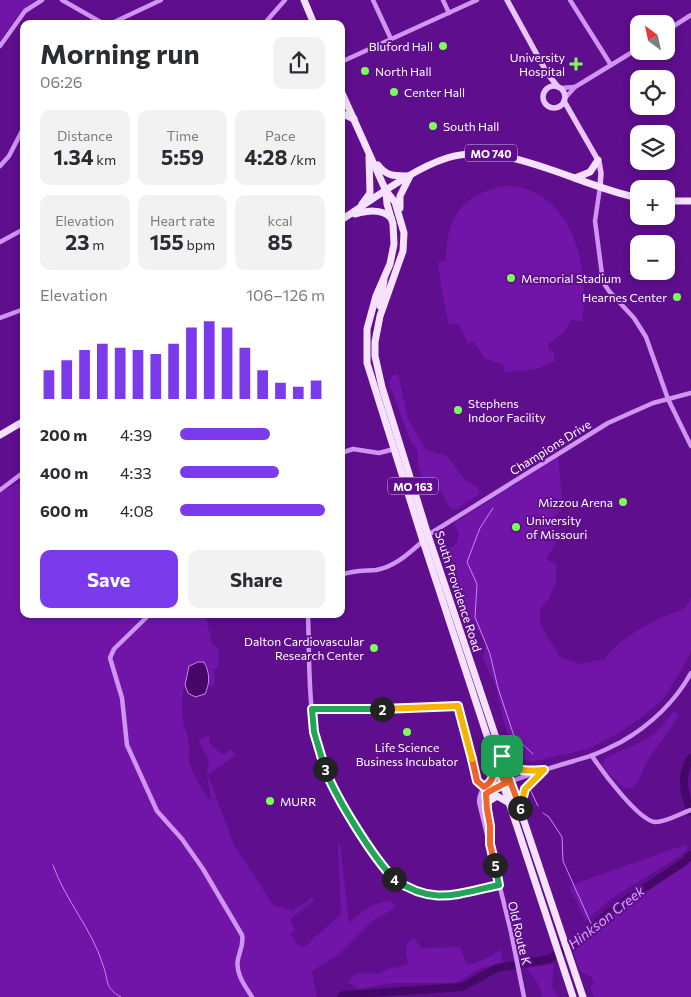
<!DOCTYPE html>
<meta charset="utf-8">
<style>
:root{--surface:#fff;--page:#f2f2f3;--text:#2b2b33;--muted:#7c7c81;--accent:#7c3aed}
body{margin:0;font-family:Commissioner,sans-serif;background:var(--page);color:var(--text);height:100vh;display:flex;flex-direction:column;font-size:19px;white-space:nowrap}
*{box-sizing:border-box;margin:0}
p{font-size:16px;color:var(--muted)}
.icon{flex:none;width:28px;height:28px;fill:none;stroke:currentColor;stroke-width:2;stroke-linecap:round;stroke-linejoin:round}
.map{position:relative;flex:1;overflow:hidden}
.details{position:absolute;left:20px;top:20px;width:325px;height:598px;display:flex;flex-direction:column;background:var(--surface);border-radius:10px;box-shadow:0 2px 8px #0003}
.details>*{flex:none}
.needle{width:32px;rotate:327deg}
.buttons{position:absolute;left:630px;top:15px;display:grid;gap:10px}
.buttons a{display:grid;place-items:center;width:45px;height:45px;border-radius:10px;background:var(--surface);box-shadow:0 2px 8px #0003;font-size:25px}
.pin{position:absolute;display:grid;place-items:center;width:42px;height:42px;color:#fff;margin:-21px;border-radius:10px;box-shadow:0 2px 8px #0006}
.km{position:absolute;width:25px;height:25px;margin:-12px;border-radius:50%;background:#222;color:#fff;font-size:14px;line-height:25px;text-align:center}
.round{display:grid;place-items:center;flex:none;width:52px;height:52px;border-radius:10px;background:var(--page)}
.headline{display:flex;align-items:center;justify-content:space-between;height:85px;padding:0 20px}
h1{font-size:28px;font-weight:700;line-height:38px}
.stats{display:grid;grid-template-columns:repeat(3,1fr);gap:8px;height:85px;padding:5px 20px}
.stats div{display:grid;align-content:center;border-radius:10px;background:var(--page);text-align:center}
.stats b{font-size:21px;font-weight:700}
.stats small{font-size:14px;font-weight:400}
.stats p{font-size:14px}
.chart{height:140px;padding:10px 20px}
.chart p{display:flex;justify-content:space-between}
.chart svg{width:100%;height:90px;margin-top:5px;stroke:var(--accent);stroke-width:6}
.button{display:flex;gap:10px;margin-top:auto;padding:10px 20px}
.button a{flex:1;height:58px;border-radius:10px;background:var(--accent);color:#fff;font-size:20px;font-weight:700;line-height:58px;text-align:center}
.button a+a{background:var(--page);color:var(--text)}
ul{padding:0 20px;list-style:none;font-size:16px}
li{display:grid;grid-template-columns:80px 60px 1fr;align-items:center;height:38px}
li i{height:12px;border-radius:6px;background:var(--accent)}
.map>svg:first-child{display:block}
</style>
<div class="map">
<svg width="691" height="997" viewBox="0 0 691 997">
<rect width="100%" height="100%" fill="#5f0e8d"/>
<g fill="#7115a8">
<path d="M 0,0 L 35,0 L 22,10 L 0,41 Z"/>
<path d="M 506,186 C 572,187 591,268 582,322 L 571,320 L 565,331 L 548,344 L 549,351 L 553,351 L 555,361 L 537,369 L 505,372 L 503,364 L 485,359 L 474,342 L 468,344 L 458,323 L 449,325 C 444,304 440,283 438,262 L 446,261 C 446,218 462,193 506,186 Z"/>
<path d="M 398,374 L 408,419 L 426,450 L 447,456 L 464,479 L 477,487 L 480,494 L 456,509 L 451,508 L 447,503 L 441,491 L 423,479 L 418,466 L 418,451 L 411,442 L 389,383 L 392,376 Z"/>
<path d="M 558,457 L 563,508 L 554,517 L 556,543 L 546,559 L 556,564 L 556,581 L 549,599 L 540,609 L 540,624 L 560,657 L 580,664 L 605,659 C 616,642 639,629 657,620 C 670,612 686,613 691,597 L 691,651 L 684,666 L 663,699 L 641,718 L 617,734 L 588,749 L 531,762 L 515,755 L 504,722 L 496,687 L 483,658 L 486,644 L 480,632 L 470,627 L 445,553 L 457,543 L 459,534 L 454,523 Z"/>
<path d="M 24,480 L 24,614 L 181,614 L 186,618 L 206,618 L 212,644 L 219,649 L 218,668 L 214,670 L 215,685 L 211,686 L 209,685 L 209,669 L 204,662 L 198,661 L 189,666 C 184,684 180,701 183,720 C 184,729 189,738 189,747 C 190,750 188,754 189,758 C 189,768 203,791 209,800 L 211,798 L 207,775 L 209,761 L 199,741 L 207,735 L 209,736 L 209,742 L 221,754 L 225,754 L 231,749 L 236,755 L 208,775 L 234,845 L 273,905 L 292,911 L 312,898 L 314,901 L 290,919 L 295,930 L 290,933 L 297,944 L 304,947 L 341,914 L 338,845 L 340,843 L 349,923 C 363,911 372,902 392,901 L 395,905 L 393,909 L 372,921 L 339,954 L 312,971 L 317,997 L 0,997 L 0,492 Z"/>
<path d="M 673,712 L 679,714 C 670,731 658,745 648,760 C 642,770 641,780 633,788 L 624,788 L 608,773 L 603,765 L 604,759 C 616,752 626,750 637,744 C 652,738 664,725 673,712 Z"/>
<path d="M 687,844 L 687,850 L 680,856 L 611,899 L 586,921 L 569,886 Z"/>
<path d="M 691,860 L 691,997 L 594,997 L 590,988 L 594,982 L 591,977 L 580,971 L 572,948 L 617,910 Z"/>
<path d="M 414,938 L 421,948 L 460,947 C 468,970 468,966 486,958 C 492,955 495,954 500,949 L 503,963 L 481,968 L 456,983 L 394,983 L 359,989 L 347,982 L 358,973 L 380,974 L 387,969 L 407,965 L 409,961 L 406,956 L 407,942 Z"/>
<path d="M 554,964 L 552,986 L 558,997 L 542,997 C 541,986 534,977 526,968 Z"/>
</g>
<path fill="#460868" stroke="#cb86f7" d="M 198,662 L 204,662 C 210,672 210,684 205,694 L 195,697 L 188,693 L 185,685 L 189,666 Z"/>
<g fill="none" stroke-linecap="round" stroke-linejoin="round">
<g stroke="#cb86f7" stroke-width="1">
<path d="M 493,508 L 480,528 L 467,562 L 477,584 L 475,617 L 490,654 L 498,688 L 514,736 L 516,759"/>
<path d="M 515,737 L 533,754"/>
<path d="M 531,791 L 538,806"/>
<path d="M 543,813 L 549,817 L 562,837 L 563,861 L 593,928"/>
<path d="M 53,865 C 65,900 92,929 103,965 C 109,981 104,988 121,997"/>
</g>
<g stroke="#460868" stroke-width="8">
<path d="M 691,758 C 679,777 684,792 691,812"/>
<path d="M 341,997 L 343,995 L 462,987 L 497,968 L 549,959 L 576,943 L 616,907 L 684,862 L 691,855"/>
</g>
<g stroke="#d095f3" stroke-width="4.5">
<path d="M 62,0 L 104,24"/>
<path d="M 373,0 L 391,39"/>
<path d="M 443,0 L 449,13"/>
<path d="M 570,0 L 611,65"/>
<path d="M 110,24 L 161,0"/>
<path d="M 264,24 L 285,0"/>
<path d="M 666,31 L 691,15"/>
<path d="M 0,46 L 25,11 L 42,0"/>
<path d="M 341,62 L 477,0"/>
<path d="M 561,88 L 574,87"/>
<path d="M 565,98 L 575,87 L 639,48"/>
<path d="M 0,166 L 9,156 L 24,127"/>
<path d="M 600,187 L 595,221 L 603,282 L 609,291 L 634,318 L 646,337 L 668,399 L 691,446"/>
<path d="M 0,242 L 24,229"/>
<path d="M 0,318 L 24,309"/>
<path d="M 341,453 L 353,449 L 379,453 L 394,449"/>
<path d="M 0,490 L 24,472"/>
<path d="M 428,535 L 608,423 L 653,403 L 691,393"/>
<path d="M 341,575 C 353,570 364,571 376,570 C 395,567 409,553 423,541"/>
<path d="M 150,614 L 114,649 L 110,658 L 122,698 L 127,745 L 157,811 L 182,839 L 203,869 L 242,935 C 244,944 240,950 238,959 C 235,973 245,986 252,997"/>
<path d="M 308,614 C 310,666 306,730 329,778 C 339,801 354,822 367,843 C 381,864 394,887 420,894 C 445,901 474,890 499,885"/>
<path d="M 313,709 L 458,706 L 477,781 L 484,787"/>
<path d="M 592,756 C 602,771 638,820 655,822 C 665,823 681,813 691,810"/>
<path d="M 510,781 C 496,778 479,786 479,802 L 511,932 L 524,997"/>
<path d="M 490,844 L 490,826 L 485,798 C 491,782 570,763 590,756 C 600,753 611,747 621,742 C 649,726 675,702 691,673"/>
</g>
<g stroke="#e9c4fd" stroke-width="5.5">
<path d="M 507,0 L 547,73 L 558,87"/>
<circle cx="554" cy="97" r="11"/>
<path d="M 564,101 L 599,162 L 601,173 L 600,187"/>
</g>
<g stroke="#f6e1ff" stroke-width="7">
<path d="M 304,0 L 314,24"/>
<path d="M 341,91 L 386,191 L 395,202 L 404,233 L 403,251 L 380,316 L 375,342 L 375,356 L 382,387 L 428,535 L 583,997"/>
<path d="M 341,113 L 354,119"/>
<path d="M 378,165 C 387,177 395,176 410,176 L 400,196 L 400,208"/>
<path d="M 575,178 L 590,172 L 598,160"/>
<path d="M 386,192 L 387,204 L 393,224 L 394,244 L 390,264 L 376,296 L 367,329 L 367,363 L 423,541 L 573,997"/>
<path d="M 666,201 L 691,201"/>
<path d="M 362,204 L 370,193 L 369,157"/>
<path d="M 355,214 C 367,211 381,208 391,218"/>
<path d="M 341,220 C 372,200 412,169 447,158 C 505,139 580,187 639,198"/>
<path d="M 380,306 L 384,280"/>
<path d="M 0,435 L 24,421"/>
<path d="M 505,761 L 513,768 L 544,771"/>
<path d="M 490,784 L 494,774 L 493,761"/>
<path d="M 486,803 L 497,796 L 511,804"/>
<path d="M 520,806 C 523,789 531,782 544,771"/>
</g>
</g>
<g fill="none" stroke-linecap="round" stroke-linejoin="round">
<defs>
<path id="split-1" d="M 472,759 L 477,781 L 484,787 C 498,779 492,767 494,754 L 503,779 L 510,781 L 502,756"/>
<path id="split-2" d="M 382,709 L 458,706 L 472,759"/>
<path id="split-3" d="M 325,769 L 314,732 L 312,709 L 382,709"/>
<path id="split-4" d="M 325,769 C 336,798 372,856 394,879"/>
<path id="split-5" d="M 394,879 C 433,906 456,894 499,885 L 495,865"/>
<path id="split-6" d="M 495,865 L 490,844 L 490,826 L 487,809 L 486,794 L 490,791 L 510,781 L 520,808"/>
<path id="split-7" d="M 502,756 C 515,773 525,771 544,770 L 525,789 L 520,808"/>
</defs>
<use href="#split-1" stroke="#fff" stroke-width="10"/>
<use href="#split-2" stroke="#fff" stroke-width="10"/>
<use href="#split-3" stroke="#fff" stroke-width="10"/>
<use href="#split-4" stroke="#fff" stroke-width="10"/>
<use href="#split-5" stroke="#fff" stroke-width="10"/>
<use href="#split-6" stroke="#fff" stroke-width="10"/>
<use href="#split-7" stroke="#fff" stroke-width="10"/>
<use href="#split-1" stroke="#f0652b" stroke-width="6"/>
<use href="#split-2" stroke="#f5b400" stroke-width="6"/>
<use href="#split-3" stroke="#22a559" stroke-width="6"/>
<use href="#split-4" stroke="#22a559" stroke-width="6"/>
<use href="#split-5" stroke="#22a559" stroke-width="6"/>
<use href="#split-6" stroke="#f0652b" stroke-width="6"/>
<use href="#split-7" stroke="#f5b400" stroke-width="6"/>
</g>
<g fill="#7bff57" stroke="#5f0e8d" stroke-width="2">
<circle cx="443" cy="46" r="5"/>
<path d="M573.5 56.5h5v5h5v5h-5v5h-5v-5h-5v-5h5z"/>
<circle cx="365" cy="71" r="5"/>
<circle cx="394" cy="92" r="5"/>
<circle cx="433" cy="126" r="5"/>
<circle cx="511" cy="278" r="5"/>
<circle cx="677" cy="297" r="5"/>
<circle cx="458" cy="410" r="5"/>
<circle cx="623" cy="502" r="5"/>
<circle cx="516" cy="527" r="5"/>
<circle cx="374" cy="648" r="5"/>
<circle cx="407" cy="732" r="5"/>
<circle cx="270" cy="801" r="5"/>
</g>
<g text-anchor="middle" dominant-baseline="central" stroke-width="4" stroke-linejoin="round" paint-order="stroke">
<g fill="#5f0e8d" stroke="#cfb7dd" stroke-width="1">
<rect x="465" y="144.5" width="52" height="17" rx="4"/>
<rect x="388" y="477.5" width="50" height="17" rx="4"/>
</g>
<g font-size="11" font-weight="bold" fill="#fff">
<text x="491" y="153">MO 740</text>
<text x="413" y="486">MO 163</text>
</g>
<g font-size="12" fill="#fff" stroke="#5f0e8d" text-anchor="start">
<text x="433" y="46" text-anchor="end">Bluford Hall</text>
<text x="565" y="57" text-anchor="end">University<tspan x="565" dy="14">Hospital</tspan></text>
<text x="375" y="71">North Hall</text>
<text x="404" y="92">Center Hall</text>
<text x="443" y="126">South Hall</text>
<text x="521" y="278">Memorial Stadium</text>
<text x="667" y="297" text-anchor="end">Hearnes Center</text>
<text x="468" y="403">Stephens<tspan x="468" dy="14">Indoor Facility</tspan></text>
<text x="613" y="502" text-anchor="end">Mizzou Arena</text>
<text x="526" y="520">University<tspan x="526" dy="14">of Missouri</tspan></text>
<text x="364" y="641" text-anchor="end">Dalton Cardiovascular<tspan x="364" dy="14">Research Center</tspan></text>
<text x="407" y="747" text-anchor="middle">Life Science<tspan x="407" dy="14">Business Incubator</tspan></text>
<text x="280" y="801">MURR</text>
</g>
<g font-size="12" fill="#fff" stroke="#5f0e8d">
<text transform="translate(550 447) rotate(-32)">Champions Drive</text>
<text transform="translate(459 591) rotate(72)">South Providence Road</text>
<text transform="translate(520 933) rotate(77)">Old Route K</text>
</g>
<g font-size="14" font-style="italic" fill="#d8a0fb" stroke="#5f0e8d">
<text transform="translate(606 917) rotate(-38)">Hinkson Creek</text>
</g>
</g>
</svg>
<div class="buttons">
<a><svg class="needle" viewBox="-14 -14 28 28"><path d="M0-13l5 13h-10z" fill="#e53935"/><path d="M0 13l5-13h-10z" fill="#7c7c81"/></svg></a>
<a><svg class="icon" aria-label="locate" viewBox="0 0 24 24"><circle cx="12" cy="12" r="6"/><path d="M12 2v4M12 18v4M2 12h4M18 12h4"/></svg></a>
<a><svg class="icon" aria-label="layers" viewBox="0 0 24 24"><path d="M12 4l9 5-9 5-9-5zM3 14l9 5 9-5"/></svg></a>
<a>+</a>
<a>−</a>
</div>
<div class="pin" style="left:502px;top:756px;background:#1e9e55"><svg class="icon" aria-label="arrive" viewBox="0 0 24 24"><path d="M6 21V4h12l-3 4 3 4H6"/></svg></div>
<b class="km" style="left:382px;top:709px">2</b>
<b class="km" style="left:325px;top:769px">3</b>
<b class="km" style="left:394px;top:879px">4</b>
<b class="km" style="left:495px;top:865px">5</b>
<b class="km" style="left:520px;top:808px">6</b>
<section class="details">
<div class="headline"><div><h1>Morning run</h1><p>06:26</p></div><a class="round"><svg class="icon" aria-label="share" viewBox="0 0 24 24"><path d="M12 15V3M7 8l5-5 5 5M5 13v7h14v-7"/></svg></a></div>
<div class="stats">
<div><p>Distance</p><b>1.34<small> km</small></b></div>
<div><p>Time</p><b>5:59</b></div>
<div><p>Pace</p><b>4:28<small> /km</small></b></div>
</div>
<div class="stats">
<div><p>Elevation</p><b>23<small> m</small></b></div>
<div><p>Heart rate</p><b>155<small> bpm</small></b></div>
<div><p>kcal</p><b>85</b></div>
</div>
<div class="chart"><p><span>Elevation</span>106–126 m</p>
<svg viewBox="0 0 160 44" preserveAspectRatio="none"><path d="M5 44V30M15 44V25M25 44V20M35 44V17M45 44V19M55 44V20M65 44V22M75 44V17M85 44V9M95 44V6M105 44V9M115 44V19M125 44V30M135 44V36M145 44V38M155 44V35"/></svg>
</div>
<ul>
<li><b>200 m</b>4:39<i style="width:62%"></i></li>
<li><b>400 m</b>4:33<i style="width:68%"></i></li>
<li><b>600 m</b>4:08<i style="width:100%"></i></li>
</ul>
<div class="button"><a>Save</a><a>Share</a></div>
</section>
</div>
